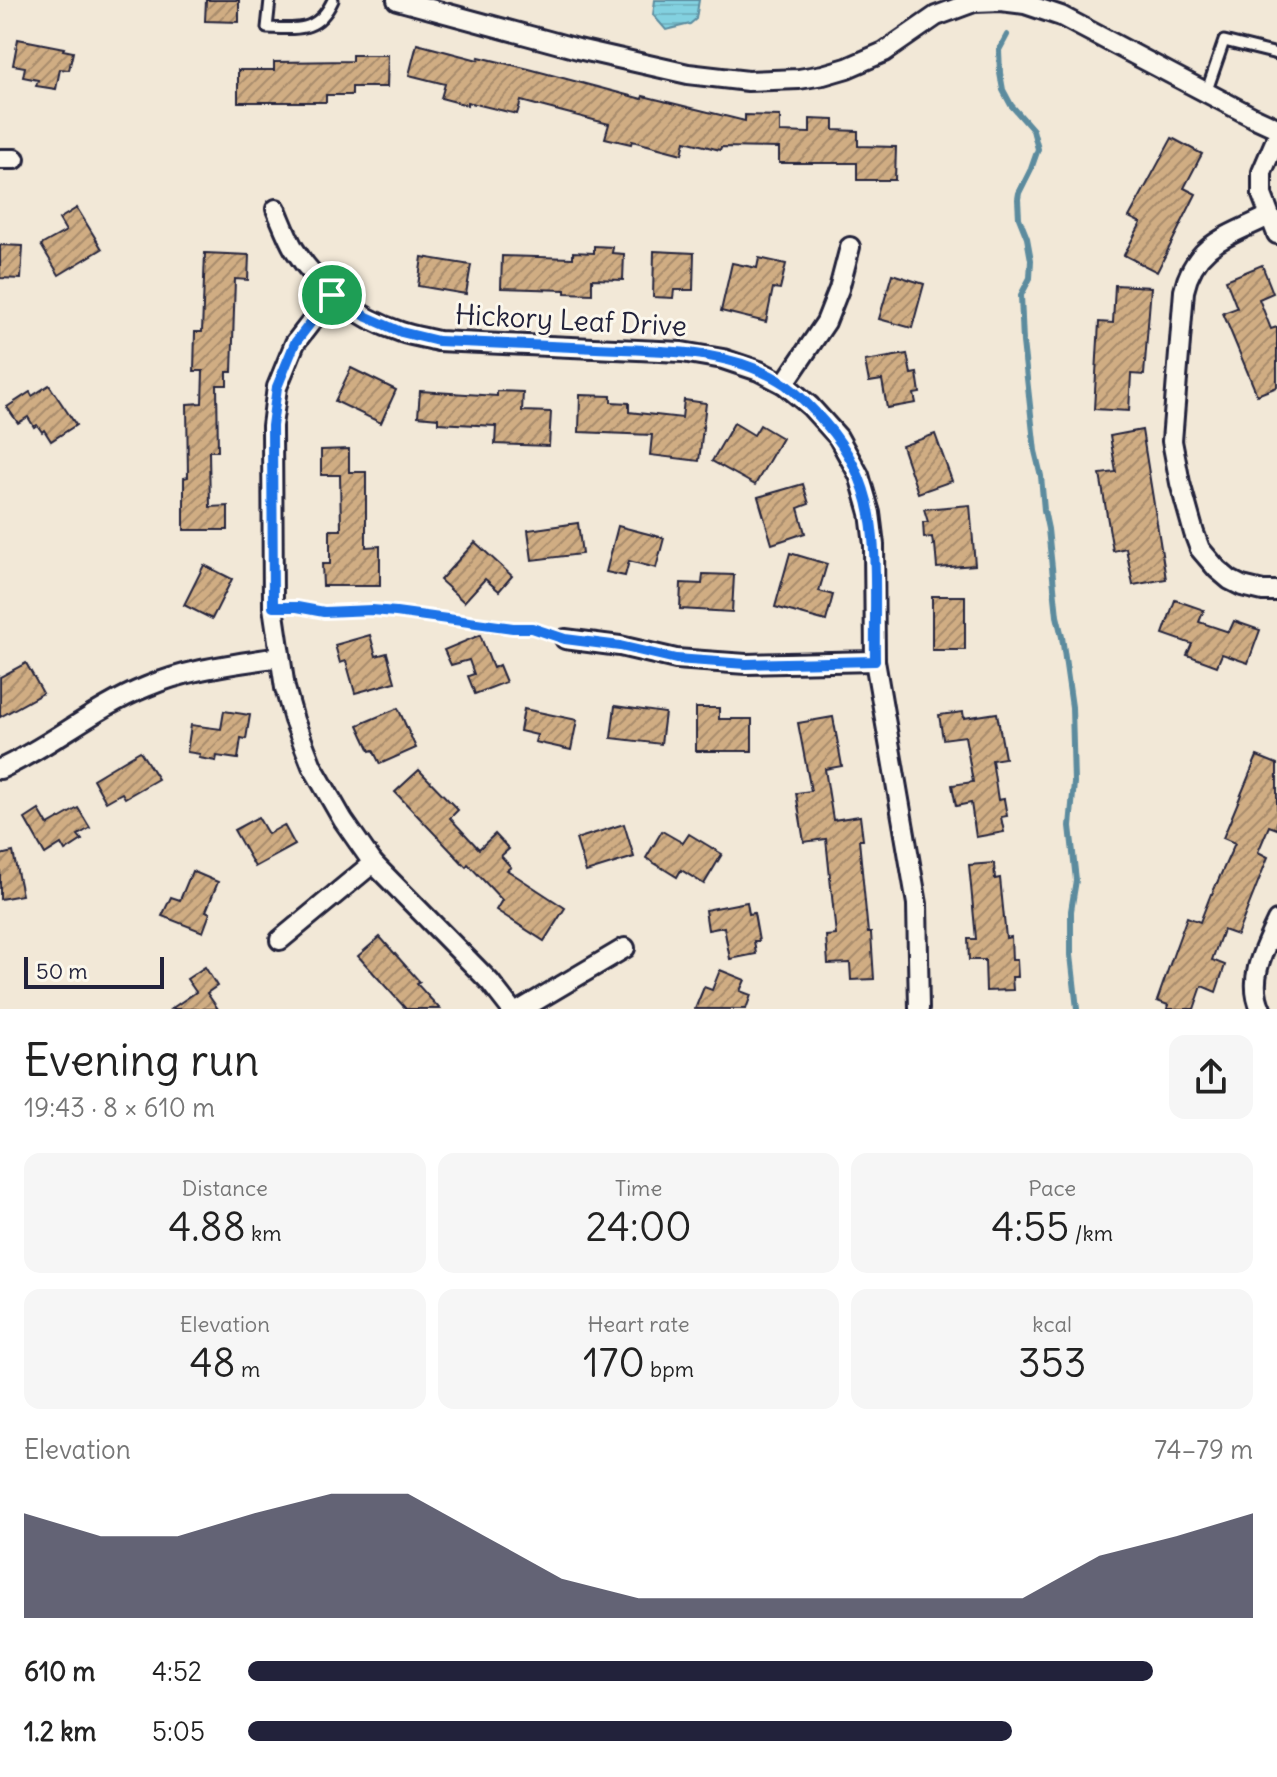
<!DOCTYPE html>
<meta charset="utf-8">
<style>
:root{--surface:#fff;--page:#f6f6f6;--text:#222;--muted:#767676;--accent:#22223b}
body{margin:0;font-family:Delius,sans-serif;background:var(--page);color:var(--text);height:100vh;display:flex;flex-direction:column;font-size:30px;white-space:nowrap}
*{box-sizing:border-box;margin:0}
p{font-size:26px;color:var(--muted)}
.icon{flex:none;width:44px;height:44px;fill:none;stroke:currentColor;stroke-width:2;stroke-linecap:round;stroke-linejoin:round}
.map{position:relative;height:1009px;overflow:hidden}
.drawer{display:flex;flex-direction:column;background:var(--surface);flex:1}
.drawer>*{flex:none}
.scale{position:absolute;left:24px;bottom:20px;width:140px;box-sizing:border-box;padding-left:8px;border:4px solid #22223b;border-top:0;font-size:22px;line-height:28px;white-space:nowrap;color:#22223b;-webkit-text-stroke:6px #fbf7ec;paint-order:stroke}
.pin{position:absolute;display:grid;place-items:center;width:68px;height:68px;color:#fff;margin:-34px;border:4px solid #fff;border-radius:50%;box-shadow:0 2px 8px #0007}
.round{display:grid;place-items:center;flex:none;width:84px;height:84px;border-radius:16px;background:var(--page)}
.summary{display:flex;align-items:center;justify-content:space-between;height:136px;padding:0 24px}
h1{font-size:44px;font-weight:600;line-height:60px}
.stats{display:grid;grid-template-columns:repeat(3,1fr);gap:12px;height:136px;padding:8px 24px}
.stats div{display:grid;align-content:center;border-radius:16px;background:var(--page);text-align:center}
.stats b{font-size:40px;font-weight:600}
.stats small{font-size:22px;font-weight:400}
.stats p{font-size:22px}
.chart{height:224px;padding:16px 24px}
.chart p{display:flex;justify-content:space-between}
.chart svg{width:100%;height:144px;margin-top:8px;fill:var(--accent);opacity:.7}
ul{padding:0 24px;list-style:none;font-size:26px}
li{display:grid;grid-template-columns:128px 96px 1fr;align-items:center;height:60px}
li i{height:20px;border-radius:10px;background:var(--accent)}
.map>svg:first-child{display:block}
</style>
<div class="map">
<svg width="1277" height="1009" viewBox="0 0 1277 1009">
<defs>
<pattern id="water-rules" width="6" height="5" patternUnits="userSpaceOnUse" patternTransform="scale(2)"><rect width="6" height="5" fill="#83d1e0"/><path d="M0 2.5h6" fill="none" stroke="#71b3c1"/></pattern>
<pattern id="building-hatch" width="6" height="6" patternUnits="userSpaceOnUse" patternTransform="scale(2)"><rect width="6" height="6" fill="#d0ad83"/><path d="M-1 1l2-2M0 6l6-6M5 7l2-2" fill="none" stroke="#a88c6c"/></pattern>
</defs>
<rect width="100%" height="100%" fill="#f2e8d7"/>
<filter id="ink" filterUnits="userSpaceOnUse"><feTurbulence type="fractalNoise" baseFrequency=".0125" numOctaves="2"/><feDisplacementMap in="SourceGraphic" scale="16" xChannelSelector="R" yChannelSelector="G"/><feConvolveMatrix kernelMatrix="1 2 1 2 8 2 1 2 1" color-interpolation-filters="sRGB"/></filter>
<g filter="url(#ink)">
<path fill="url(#water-rules)" stroke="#5c8b9e" stroke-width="2" d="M 655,0 L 699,0 L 696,19 L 690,24 L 666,30 L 653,15 Z"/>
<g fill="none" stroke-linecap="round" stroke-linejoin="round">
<path stroke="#5c8b9e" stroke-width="6" d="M 1007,35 L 999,50 L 1000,73 L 1003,90 L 1011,105 L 1033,130 L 1038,149 L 1031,169 L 1019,193 L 1018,199 L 1019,218 L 1027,238 L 1031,260 L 1030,278 L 1021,295 L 1023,342 L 1035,451 L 1041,476 L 1044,510 L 1048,529 L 1057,616 L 1062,637 L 1072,707 L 1074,783 L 1070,826 L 1076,880 L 1071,911 L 1071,955 L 1077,1009"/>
</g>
<g fill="url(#building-hatch)" stroke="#22223b" stroke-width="2">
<path d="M 206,0 L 239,0 L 239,22 L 205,21 Z"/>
<path d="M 18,39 L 64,48 L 63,50 L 73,52 L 69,70 L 60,69 L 56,89 L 36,86 L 38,80 L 23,77 L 25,67 L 13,65 Z"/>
<path d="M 417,44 L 478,60 L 479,57 L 529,69 L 642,99 L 643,96 L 745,121 L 745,115 L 780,116 L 780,132 L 810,133 L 810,119 L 834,120 L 834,130 L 858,131 L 858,146 L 896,147 L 895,180 L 857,180 L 857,163 L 779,163 L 779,148 L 721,147 L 720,150 L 685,141 L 682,154 L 632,141 L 631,144 L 605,138 L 609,124 L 521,101 L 517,114 L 467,102 L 467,105 L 441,98 L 445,84 L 409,75 Z"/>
<path d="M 352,55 L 388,55 L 387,87 L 352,87 L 352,95 L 326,95 L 326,102 L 238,102 L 238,70 L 274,70 L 274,62 L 352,61 Z"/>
<path d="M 1172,138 L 1202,154 L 1184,188 L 1196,194 L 1157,272 L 1124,255 L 1141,223 L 1129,217 Z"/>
<path d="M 77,208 L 102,249 L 59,275 L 41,245 L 66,231 L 59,219 Z"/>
<path d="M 0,245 L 23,246 L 21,279 L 0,278 Z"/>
<path d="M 594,246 L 613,247 L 612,253 L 624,254 L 623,280 L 592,279 L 592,294 L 565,293 L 565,290 L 501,288 L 502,256 L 573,258 L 573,252 L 594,253 Z"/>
<path d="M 654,251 L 694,253 L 693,290 L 674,290 L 673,298 L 653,297 Z"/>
<path d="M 205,253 L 249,255 L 248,280 L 235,279 L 232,372 L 227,372 L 227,385 L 217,385 L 218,451 L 209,451 L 210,507 L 228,506 L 228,530 L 184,530 L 184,478 L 188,477 L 187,404 L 202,403 L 203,371 L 194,371 L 195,332 L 202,332 Z"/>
<path d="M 422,257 L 471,265 L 466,294 L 418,286 Z"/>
<path d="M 759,258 L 786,264 L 780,289 L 773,288 L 766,322 L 721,311 L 732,263 L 757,268 Z"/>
<path d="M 1262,265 L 1273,293 L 1259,299 L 1271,329 L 1277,327 L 1277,387 L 1257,395 L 1223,313 L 1237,308 L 1226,280 Z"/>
<path d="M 892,274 L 924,284 L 912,328 L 879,319 Z"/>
<path d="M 1115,285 L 1151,287 L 1144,375 L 1131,374 L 1129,411 L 1094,409 L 1099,322 L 1113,323 Z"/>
<path d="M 907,354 L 911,374 L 917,373 L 920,393 L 914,394 L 916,403 L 887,408 L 882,380 L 869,382 L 865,361 Z"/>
<path d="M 351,368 L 396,390 L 381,423 L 335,401 Z"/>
<path d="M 49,385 L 76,425 L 51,441 L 44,430 L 42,432 L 37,425 L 34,427 L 28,417 L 18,423 L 7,407 L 30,392 L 32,396 Z"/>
<path d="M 420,391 L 497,396 L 497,391 L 523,392 L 522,411 L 551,412 L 549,446 L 495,444 L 496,426 L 438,423 L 438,418 L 418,416 Z"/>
<path d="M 580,395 L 611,396 L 611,402 L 629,403 L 629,412 L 682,418 L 684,400 L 706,403 L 699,461 L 650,455 L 652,435 L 579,432 Z"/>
<path d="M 734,423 L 754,435 L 760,425 L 782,438 L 755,485 L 712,461 Z"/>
<path d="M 1142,430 L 1166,579 L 1133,585 L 1126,548 L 1113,551 L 1100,474 L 1116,472 L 1110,436 Z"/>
<path d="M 935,434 L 952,481 L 918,493 L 902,446 Z"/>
<path d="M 349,449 L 349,472 L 366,472 L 366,547 L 380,546 L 380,586 L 323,586 L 322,564 L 330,564 L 330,530 L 341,530 L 340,475 L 321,475 L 321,450 Z"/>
<path d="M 803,484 L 809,504 L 798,508 L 805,533 L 772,544 L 758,497 Z"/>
<path d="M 970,505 L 975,565 L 937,568 L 935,544 L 933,545 L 932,537 L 924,538 L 923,522 L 928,522 L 924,509 Z"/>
<path d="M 578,523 L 582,554 L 532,560 L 528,530 Z"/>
<path d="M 618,526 L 664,538 L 656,568 L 629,561 L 625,576 L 606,572 Z"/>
<path d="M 475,542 L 512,576 L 499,591 L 485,579 L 464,602 L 440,580 Z"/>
<path d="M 790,553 L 827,564 L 819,591 L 833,595 L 826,621 L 775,607 Z"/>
<path d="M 204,565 L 232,579 L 212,619 L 184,605 Z"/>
<path d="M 703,574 L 734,575 L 732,612 L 680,609 L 681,583 L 702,584 Z"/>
<rect x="932" y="596" width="33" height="54"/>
<path d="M 1175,600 L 1204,610 L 1199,622 L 1229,632 L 1234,621 L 1260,630 L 1248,663 L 1222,654 L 1217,666 L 1187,655 L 1192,644 L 1163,634 Z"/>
<path d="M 370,635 L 376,656 L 387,653 L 395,682 L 355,693 L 346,661 L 340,663 L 335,645 Z"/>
<path d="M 480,635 L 493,668 L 499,665 L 506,682 L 475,694 L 468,676 L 474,674 L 469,660 L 451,665 L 444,650 Z"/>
<path d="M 26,663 L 43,693 L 0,717 L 0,677 Z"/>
<path d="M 615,706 L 665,713 L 661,744 L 611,738 Z"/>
<path d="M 398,708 L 416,748 L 380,764 L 373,750 L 370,751 L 358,725 Z"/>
<path d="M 696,708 L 719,708 L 719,719 L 752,719 L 752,751 L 696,751 Z"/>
<path d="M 524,709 L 577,720 L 571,750 L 535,742 L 537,735 L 520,731 Z"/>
<path d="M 224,711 L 250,715 L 246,739 L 241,738 L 238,759 L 217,756 L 216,761 L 199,758 L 200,754 L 187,752 L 191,725 L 221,729 Z"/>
<path d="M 963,712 L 964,718 L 997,713 L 1005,758 L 992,760 L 998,800 L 1004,799 L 1007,816 L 1001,817 L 1004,832 L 976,837 L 971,803 L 956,806 L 952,785 L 973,782 L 965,736 L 943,739 L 939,715 Z"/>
<path d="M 833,717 L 842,766 L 825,769 L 833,820 L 860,816 L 863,840 L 859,840 L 868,933 L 871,933 L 874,979 L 851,980 L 850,963 L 828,964 L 826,936 L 836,935 L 826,839 L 804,842 L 796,793 L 811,791 L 798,723 Z"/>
<path d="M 140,751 L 158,779 L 125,798 L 122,793 L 106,802 L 93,779 Z"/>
<path d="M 1257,756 L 1277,764 L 1277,829 L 1269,826 L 1258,852 L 1268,857 L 1237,935 L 1223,930 L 1212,960 L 1225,965 L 1216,992 L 1202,986 L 1194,1009 L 1167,1009 L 1168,1005 L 1157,1001 L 1176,947 L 1187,917 L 1200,922 L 1211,894 L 1212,894 L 1235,843 L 1223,838 Z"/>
<path d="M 419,770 L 458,810 L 450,818 L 479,849 L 495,834 L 509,849 L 501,856 L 511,867 L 507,870 L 565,908 L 544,941 L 496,910 L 502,900 L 468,864 L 466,867 L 395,792 Z"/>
<path d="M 78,808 L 90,828 L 78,835 L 82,840 L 65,851 L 61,844 L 45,854 L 25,819 L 39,810 L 48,825 Z"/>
<path d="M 258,817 L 268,834 L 284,825 L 295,845 L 255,867 L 234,830 Z"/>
<path d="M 624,824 L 634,857 L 586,872 L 576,839 Z"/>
<path d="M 662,831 L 683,843 L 689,834 L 722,854 L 704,884 L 681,870 L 677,877 L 646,858 Z"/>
<path d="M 13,852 L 22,895 L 0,899 L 0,855 Z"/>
<path d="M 994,863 L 995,879 L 1000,878 L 1006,938 L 1011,937 L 1012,960 L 1017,960 L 1018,977 L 1012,977 L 1013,990 L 986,991 L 985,960 L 969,960 L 968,939 L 976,939 L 969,865 Z"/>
<path d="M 192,871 L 218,882 L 206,911 L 210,913 L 203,932 L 162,916 L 171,897 L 180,900 Z"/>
<path d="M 747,902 L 749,914 L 754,913 L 759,941 L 754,941 L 756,954 L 730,959 L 724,927 L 708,930 L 705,910 Z"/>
<path d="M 380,937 L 420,982 L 417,984 L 440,1009 L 406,1009 L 358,956 Z"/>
<path d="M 205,967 L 217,986 L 207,993 L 218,1009 L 171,1009 L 196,992 L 187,979 Z"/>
<path d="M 720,970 L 745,980 L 740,991 L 751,995 L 746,1009 L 695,1009 L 704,987 L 712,990 Z"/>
</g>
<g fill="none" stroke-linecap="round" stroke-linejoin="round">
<defs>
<g id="lane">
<path d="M 270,0 L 267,28 C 299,29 318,32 333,0"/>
<path d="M 1206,93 L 1224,41 L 1277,54"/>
</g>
<g id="street">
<path d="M 397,0 L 578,49 L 688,74 L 748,81 L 799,79 L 823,75 L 847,68 L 884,52 L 936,16 L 974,2 L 1001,1 L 1025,4 L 1061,16 L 1253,117 L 1277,128"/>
<path d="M 1277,137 L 1262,172 L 1262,195 L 1277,234"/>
<path d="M 0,159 L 15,159"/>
<path d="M 276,209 C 282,223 287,237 294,249 C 319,288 357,318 401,332 C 413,336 426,338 438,341 L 682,352 L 723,359 L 759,371 L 784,384 L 810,406 L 838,437 L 859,475 L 870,513 L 874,545 L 875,661 L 917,904 L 919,1009"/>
<path d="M 1269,216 C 1229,236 1195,243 1184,291 L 1172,441 L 1180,483 L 1194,533 L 1200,549 L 1217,569 L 1230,580 L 1242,586 L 1263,591 L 1277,591"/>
<path d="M 332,295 L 295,343 L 277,387 L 272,426 L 273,607 L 285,688 L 294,720 L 312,766 L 343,820 L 373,863 L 490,982 L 511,1009"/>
<path d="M 784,384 L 826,322 L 839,289 L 850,247"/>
<path d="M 565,639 L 620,646 L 676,659 L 746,664 L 875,661"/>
<path d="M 0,769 C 51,746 94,708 146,687 C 188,669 234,664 279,657"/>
<path d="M 280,940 L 373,863"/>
<path d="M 522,1009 L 625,948"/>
<path d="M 1261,1009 C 1247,979 1264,949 1277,921"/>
</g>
</defs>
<use href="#lane" stroke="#22223b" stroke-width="15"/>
<use href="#street" stroke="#22223b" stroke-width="24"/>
<path stroke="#22223b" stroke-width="3" stroke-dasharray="6 6" stroke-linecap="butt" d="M 292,607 L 324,612 L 372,610 L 396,612 L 513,628 L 532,628 L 550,634"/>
<use href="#lane" stroke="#fbf7ec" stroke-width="9"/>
<use href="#street" stroke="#fbf7ec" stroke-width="18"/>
</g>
</g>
<g fill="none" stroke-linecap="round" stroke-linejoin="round" filter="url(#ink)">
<defs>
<path id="route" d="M 332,295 L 367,317 L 401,332 L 438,341 C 491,343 544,346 596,348 C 659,351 732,348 786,385 C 801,396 813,409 825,423 C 848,449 864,481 870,515 C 878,562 874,613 875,661 L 746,664 L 676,659 L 620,646 L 565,639 L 532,628 L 513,628 L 396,612 L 372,610 L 324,612 L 297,607 L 273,607 L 272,426 L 277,387 L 295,343 Z"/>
</defs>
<use href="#route" stroke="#fff" stroke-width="16"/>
<use href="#route" stroke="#1a73e8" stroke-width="10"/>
</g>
<g text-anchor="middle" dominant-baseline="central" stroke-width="6" stroke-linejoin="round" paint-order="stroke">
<g font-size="28" fill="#22223b" stroke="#fbf7ec">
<text transform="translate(571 320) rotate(3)">Hickory Leaf Drive</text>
</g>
</g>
</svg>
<div class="scale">50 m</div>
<div class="pin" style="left:332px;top:295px;background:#1e9e55"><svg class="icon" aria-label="arrive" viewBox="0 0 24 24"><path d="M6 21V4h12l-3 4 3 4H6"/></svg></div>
</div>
<section class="drawer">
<div class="summary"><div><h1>Evening run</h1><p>19:43 · 8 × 610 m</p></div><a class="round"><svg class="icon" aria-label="share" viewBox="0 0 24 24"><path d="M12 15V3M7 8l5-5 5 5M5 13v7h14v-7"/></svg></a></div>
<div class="stats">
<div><p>Distance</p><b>4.88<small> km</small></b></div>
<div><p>Time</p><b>24:00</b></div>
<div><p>Pace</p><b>4:55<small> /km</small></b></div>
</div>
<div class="stats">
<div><p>Elevation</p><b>48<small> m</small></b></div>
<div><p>Heart rate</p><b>170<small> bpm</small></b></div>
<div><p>kcal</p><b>353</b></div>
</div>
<div class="chart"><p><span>Elevation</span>74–79 m</p>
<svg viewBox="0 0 160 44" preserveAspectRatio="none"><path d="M0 44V12L10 19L20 19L30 12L40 6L50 6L60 19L70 32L80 38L90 38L100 38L110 38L120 38L130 38L140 25L150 19L160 12V44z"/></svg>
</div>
<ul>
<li><b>610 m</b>4:52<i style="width:90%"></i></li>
<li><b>1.2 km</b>5:05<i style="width:76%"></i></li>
</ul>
</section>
